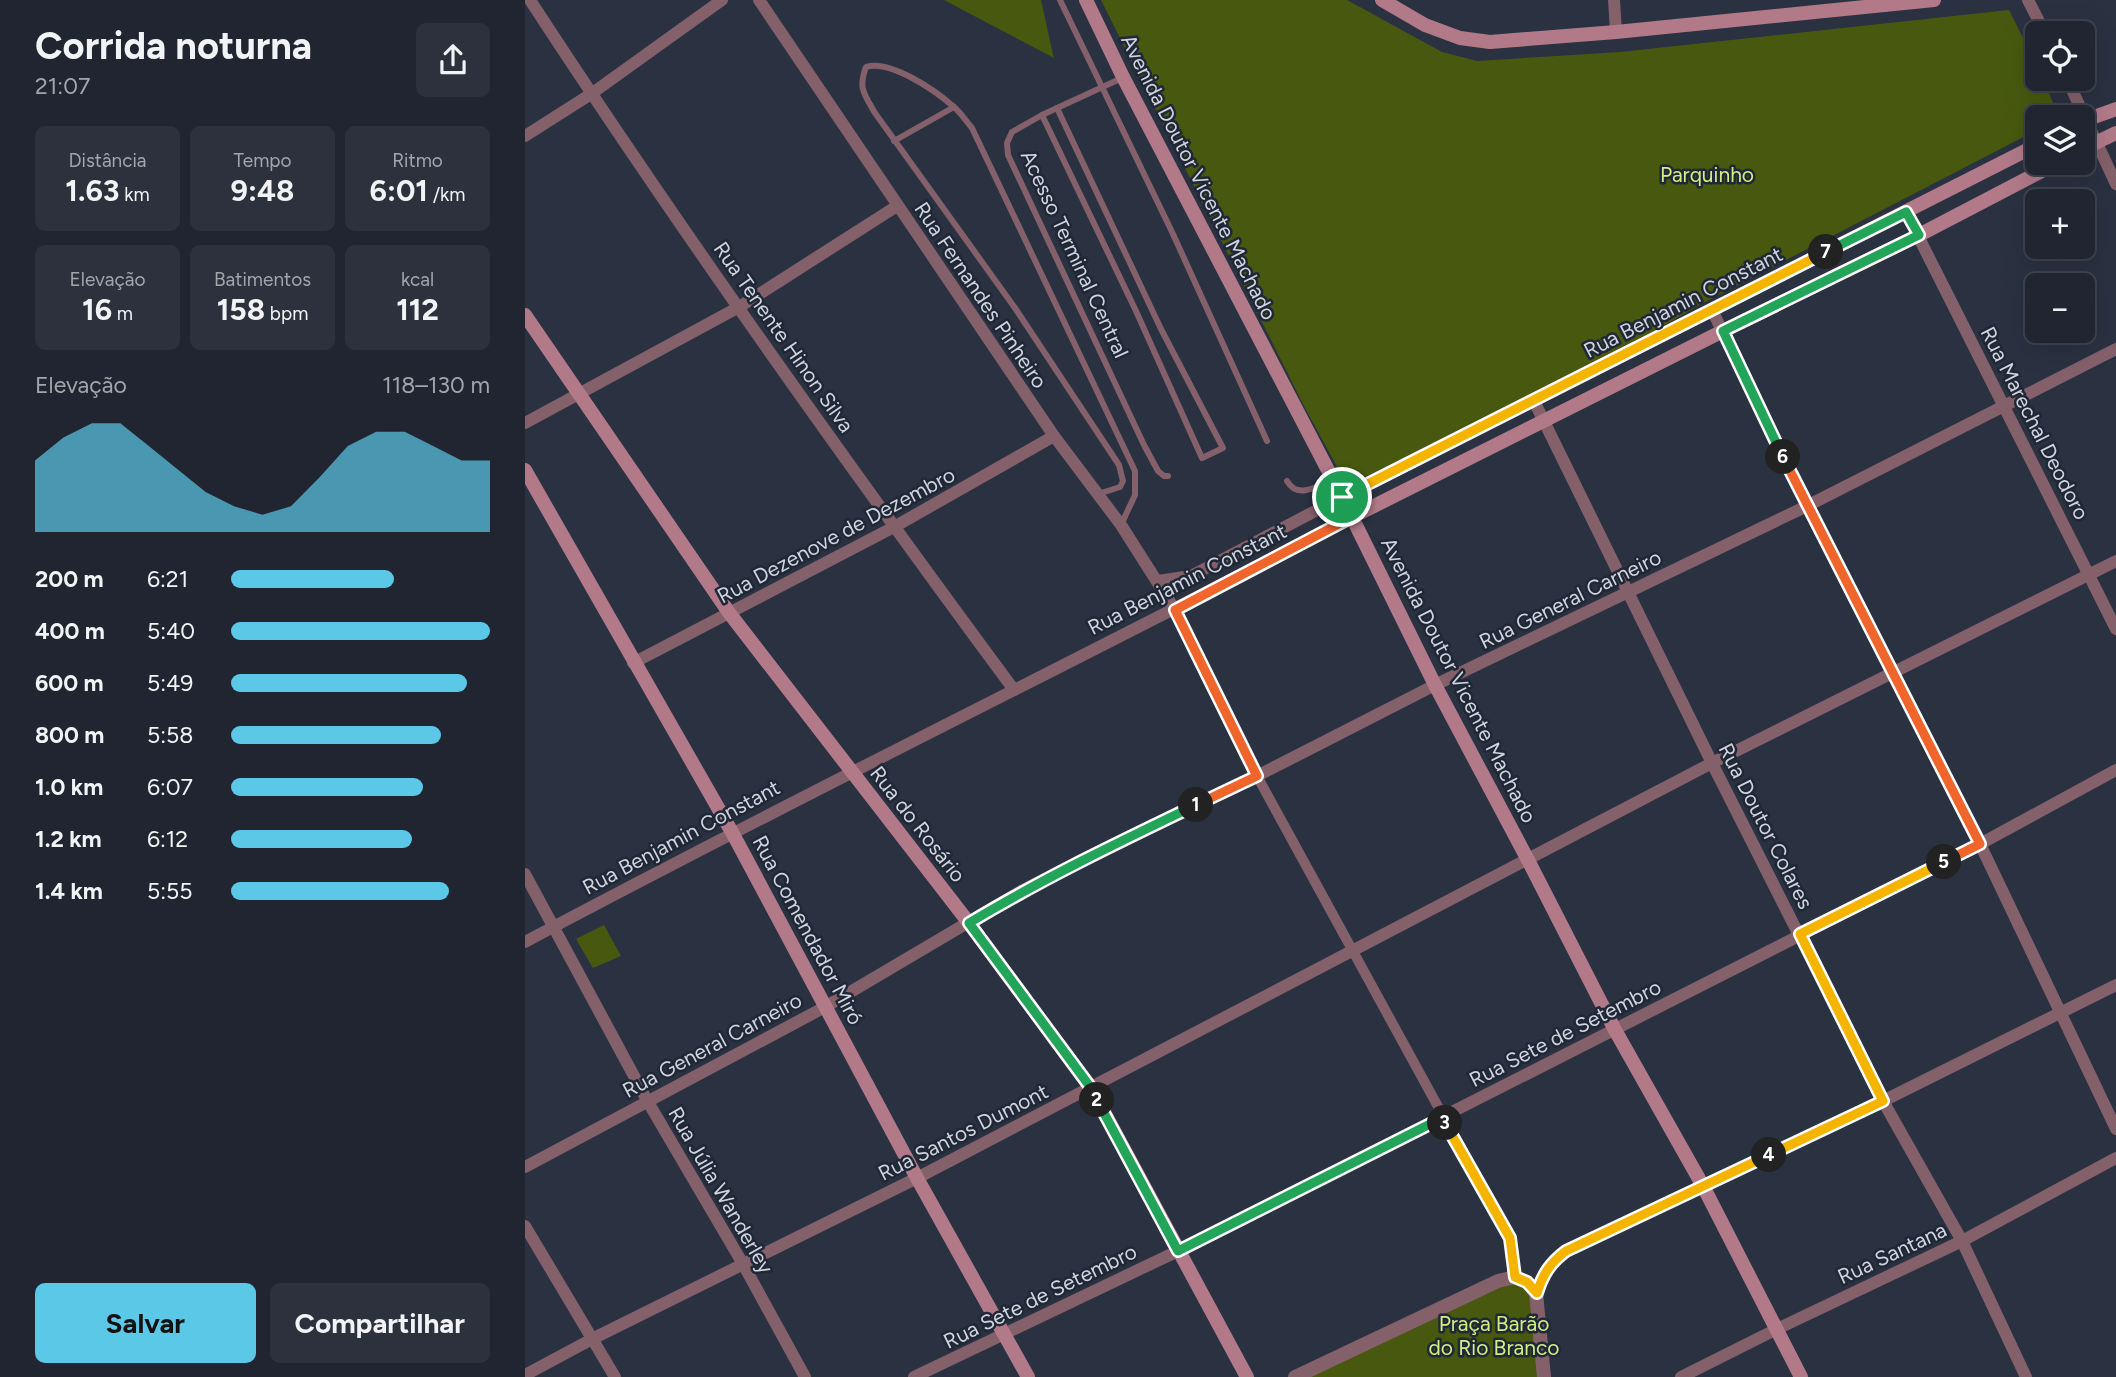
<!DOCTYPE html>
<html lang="pt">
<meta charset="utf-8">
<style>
:root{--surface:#202531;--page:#2d313d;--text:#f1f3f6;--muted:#a2a5ab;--line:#3d424d;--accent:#5bc8e7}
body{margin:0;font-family:Figtree,sans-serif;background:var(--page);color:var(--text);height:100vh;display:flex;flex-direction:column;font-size:26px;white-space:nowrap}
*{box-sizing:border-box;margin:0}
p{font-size:23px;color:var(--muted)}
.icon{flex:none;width:38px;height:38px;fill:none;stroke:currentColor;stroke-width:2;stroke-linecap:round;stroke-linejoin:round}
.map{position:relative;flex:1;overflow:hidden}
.panel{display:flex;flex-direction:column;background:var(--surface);width:525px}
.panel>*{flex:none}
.buttons{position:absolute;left:1500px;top:21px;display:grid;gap:14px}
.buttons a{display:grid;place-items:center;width:70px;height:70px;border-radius:10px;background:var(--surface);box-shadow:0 7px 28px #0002,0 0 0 2px var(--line);font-size:35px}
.pin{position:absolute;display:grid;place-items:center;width:60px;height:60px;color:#fff;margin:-30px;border:4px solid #fff;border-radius:50%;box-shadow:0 2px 7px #0007}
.km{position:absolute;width:35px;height:35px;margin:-18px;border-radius:50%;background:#222;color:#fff;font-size:19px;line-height:35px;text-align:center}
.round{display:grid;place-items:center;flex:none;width:74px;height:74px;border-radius:10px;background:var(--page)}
.headline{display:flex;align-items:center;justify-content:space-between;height:119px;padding:0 35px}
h1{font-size:38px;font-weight:700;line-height:52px}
.metrics{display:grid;grid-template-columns:repeat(3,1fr);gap:10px;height:119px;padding:7px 35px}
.metrics div{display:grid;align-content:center;border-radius:10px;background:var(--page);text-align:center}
.metrics b{font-size:30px;font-weight:700}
.metrics small{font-size:19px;font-weight:400}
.metrics p{font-size:19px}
.chart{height:196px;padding:14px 35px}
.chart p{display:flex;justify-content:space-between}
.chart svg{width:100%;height:126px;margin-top:7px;fill:var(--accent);opacity:.7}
.primary-button{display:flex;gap:14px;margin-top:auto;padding:14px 35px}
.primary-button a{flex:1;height:80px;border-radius:10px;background:var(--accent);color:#111;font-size:28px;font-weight:700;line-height:80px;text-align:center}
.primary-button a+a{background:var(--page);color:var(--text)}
ul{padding:0 35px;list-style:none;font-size:23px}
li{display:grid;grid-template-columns:112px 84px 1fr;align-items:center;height:52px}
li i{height:18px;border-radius:9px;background:var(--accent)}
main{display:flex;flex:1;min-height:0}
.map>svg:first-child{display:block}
</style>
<main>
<section class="panel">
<div class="headline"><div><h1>Corrida noturna</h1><p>21:07</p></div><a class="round"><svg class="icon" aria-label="share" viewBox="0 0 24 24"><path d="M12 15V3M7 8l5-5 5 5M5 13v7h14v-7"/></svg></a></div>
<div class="metrics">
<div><p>Distância</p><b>1.63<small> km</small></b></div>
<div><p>Tempo</p><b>9:48</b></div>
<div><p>Ritmo</p><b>6:01<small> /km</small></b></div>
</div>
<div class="metrics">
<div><p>Elevação</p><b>16<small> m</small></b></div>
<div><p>Batimentos</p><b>158<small> bpm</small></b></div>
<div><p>kcal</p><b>112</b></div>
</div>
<div class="chart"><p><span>Elevação</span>118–130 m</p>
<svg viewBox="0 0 160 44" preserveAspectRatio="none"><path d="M0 44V19L10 11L20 6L30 6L40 14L50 22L60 30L70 35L80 38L90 35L100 25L110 14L120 9L130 9L140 14L150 19L160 19V44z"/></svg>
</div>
<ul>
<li><b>200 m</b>6:21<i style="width:63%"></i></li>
<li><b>400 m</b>5:40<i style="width:100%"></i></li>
<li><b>600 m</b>5:49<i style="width:91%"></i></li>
<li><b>800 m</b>5:58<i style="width:81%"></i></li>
<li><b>1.0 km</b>6:07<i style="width:74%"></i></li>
<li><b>1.2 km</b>6:12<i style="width:70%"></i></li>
<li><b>1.4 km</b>5:55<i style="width:84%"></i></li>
</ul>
<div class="primary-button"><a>Salvar</a><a>Compartilhar</a></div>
</section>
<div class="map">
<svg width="1591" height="1377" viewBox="0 0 1591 1377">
<rect width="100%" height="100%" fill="#2a3141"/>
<g fill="#48590f">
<path d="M 419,0 L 516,0 L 529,59 L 529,58 Z"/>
<path d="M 576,0 L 822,0 L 917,52 L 952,61 L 1095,52 L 1484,10 L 1512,66 L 1512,79 L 1518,79 L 1534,117 L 1512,117 L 1512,130 L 1178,303 L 1011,399 L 822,485 L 780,408 Z"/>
<path d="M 79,925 L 96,956 L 68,968 L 51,939 Z"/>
<path d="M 987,1279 L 1009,1295 L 1016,1377 L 780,1377 Z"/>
</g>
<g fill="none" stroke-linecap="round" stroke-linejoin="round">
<g stroke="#84606a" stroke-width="6">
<path d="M 535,0 L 648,234 L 742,441"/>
<path d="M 1558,57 L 1562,56"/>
<path d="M 597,78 L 517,115 L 487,132 L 482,143 L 483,155 L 619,445 L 633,471 L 639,476 L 643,476"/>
<path d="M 517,115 L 611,311 L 677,458 L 698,448 L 636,329 L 532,108"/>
<path d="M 369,141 L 429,107"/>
<path d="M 762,481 C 773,500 792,486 808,480"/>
<path d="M 573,494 L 595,487 L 598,481 L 594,465 L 490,308 L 350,113 C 339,94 333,88 341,67 C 365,59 411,91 429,107 C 436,113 441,121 447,128 L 610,471 L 610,495 L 596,525"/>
</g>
<path stroke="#84606a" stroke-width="10" d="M 650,610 L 732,776 L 985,1238 L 990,1277"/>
<g stroke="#84606a" stroke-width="12">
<path d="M 5,0 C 158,235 322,464 489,690"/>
<path d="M 234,0 L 529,436 L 596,525 L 650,610"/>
<path d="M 1089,0 L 1091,32"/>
<path d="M 1503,0 L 1520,33"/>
<path d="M 1542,79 L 1591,184"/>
<path d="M 0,136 L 66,94 L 197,0"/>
<path d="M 1381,212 L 1591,629"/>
<path d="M 1187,310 L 1282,506 L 1455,844 L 1591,1129"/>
<path d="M 1009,401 L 1187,763 L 1358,1101 L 1437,1241 L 1501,1377"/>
<path d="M 0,423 L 214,307 L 372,206"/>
<path d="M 633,581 L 666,576 L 817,497"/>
<path d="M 108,663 L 369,527 L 529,436"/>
<path d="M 0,874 L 123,1102 L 218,1264 L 280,1377"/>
<path d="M 0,942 C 273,796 552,661 827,517"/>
<path d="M 0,1167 L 300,1007 L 498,890 L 552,862 L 732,776 L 910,685 L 1282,506 L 1591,349"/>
<path d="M 0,1226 L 90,1377"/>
<path d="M 1011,1293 C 1018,1274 1025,1263 1040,1251 L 1358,1101 L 1591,985"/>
<path d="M 0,1375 L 69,1338 L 392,1178 L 1187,763 L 1591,561"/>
<path d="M 389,1377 L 653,1251 L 1455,844 L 1591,770"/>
<path d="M 1156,1377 L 1252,1329 L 1437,1241 L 1591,1158"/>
</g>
<path stroke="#84606a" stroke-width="14" d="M 770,1377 L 973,1281 L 990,1277 L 1002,1282 L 1011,1293 L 1019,1377"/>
<g stroke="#b27a89" stroke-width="14">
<path d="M 561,0 L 598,77 L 817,497 L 910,685 L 1003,860 L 1090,1030 L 1178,1186 L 1276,1377"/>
<path d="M 857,0 L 900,25 L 935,38 L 965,42 L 1091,32 L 1409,0"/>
<path d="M 1558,121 L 1591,109"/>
<path d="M 1558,149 L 1591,133"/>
<path d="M 0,315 L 205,614 L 444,923 L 566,1088 L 722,1377"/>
<path d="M 0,470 L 208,834 L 392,1178 L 503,1377"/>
<path d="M 817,497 L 1512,145"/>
<path d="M 827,517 L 1198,331 L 1394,235 L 1532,163"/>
</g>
</g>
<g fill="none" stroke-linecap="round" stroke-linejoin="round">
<defs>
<path id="split-1" d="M 671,805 L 732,776 L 650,610 L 827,517 L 817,497"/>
<path id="split-2" d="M 572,1100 L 566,1088 L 444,923 C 517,879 594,842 671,805"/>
<path id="split-3" d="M 572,1100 L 653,1251 L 917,1118 L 920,1123"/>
<path id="split-4" d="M 920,1123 L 985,1238 L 990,1277 L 1002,1282 L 1012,1293 C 1018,1274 1025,1263 1041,1251 L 1244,1155"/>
<path id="split-5" d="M 1244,1155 L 1358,1101 L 1275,934 L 1419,862"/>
<path id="split-6" d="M 1258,457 L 1455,844 L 1419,862"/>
<path id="split-7" d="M 1258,457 L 1198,331 L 1394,235 L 1381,212 L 1301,252"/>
<path id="split-8" d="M 817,497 L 1301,252"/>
</defs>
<use href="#split-1" stroke="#fff" stroke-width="14"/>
<use href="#split-2" stroke="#fff" stroke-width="14"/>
<use href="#split-3" stroke="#fff" stroke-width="14"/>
<use href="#split-4" stroke="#fff" stroke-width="14"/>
<use href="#split-5" stroke="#fff" stroke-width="14"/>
<use href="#split-6" stroke="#fff" stroke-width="14"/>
<use href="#split-7" stroke="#fff" stroke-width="14"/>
<use href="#split-8" stroke="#fff" stroke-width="14"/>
<use href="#split-1" stroke="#f0652b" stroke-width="9"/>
<use href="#split-2" stroke="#22a559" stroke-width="9"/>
<use href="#split-3" stroke="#22a559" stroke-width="9"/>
<use href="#split-4" stroke="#f5b400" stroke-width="9"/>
<use href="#split-5" stroke="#f5b400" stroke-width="9"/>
<use href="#split-6" stroke="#f0652b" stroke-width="9"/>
<use href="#split-7" stroke="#22a559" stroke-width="9"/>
<use href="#split-8" stroke="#f5b400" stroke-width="9"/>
</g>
<g text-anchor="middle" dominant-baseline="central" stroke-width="5" stroke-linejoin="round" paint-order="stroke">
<g font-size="21" fill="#cfee84" stroke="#202736">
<text x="1182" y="174">Parquinho</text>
<text x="969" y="1323">Praça Barão<tspan x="969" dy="24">do Rio Branco</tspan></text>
</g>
<g font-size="21" fill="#cfd4de" stroke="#202736">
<text transform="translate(674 177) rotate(63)">Avenida Doutor Vicente Machado</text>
<text transform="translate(550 254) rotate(65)">Acesso Terminal Central</text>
<text transform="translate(456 295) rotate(56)">Rua Fernandes Pinheiro</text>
<text transform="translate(1158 302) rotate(-27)">Rua Benjamin Constant</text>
<text transform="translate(259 337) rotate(55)">Rua Tenente Hinon Silva</text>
<text transform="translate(1510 423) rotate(63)">Rua Marechal Deodoro</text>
<text transform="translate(311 535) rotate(-28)">Rua Dezenove de Dezembro</text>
<text transform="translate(662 579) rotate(-27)">Rua Benjamin Constant</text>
<text transform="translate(1045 599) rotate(-26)">Rua General Carneiro</text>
<text transform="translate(934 680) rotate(63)">Avenida Doutor Vicente Machado</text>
<text transform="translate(393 824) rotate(52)">Rua do Rosário</text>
<text transform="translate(1241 826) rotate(63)">Rua Doutor Colares</text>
<text transform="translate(156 837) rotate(-28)">Rua Benjamin Constant</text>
<text transform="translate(283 930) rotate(62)">Rua Comendador Miró</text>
<text transform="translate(1040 1033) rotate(-27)">Rua Sete de Setembro</text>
<text transform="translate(187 1045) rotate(-28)">Rua General Carneiro</text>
<text transform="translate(438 1132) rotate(-27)">Rua Santos Dumont</text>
<text transform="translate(196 1190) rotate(60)">Rua Júlia Wanderley</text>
<text transform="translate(1367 1253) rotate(-25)">Rua Santana</text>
<text transform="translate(515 1296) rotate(-26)">Rua Sete de Setembro</text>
</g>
</g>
</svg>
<div class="buttons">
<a><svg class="icon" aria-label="locate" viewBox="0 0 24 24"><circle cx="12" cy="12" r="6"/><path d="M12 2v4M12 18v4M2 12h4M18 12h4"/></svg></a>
<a><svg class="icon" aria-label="layers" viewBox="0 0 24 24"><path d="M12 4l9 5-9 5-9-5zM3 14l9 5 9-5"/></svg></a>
<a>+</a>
<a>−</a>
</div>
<div class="pin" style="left:817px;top:497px;background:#1e9e55"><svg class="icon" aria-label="arrive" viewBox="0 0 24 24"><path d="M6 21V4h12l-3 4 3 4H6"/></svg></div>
<b class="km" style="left:671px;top:805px">1</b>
<b class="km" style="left:572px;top:1100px">2</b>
<b class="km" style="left:920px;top:1123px">3</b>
<b class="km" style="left:1244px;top:1155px">4</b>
<b class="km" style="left:1419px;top:862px">5</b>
<b class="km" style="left:1258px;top:457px">6</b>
<b class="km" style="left:1301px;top:252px">7</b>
</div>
</main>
